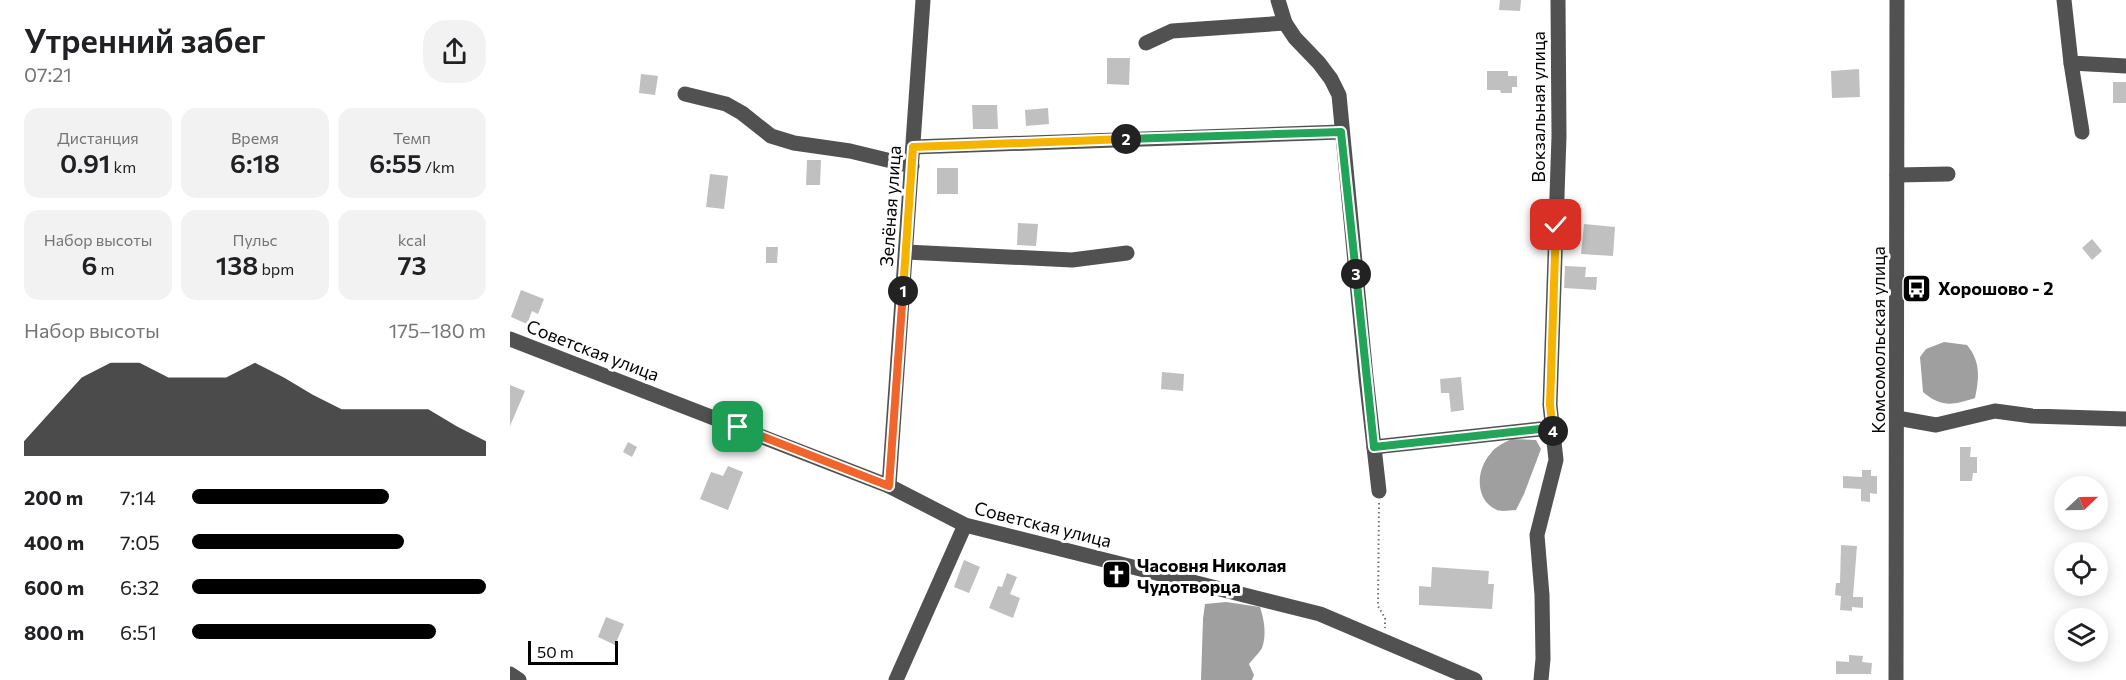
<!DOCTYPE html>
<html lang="ru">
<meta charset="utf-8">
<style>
:root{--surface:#fff;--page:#f2f2f2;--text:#202124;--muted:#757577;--accent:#000}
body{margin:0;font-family:Commissioner,sans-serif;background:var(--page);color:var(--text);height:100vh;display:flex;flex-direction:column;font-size:22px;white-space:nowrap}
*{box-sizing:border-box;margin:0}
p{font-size:20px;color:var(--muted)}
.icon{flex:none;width:33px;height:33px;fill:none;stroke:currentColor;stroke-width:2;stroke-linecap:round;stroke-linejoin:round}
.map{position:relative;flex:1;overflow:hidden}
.details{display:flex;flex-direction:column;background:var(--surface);width:510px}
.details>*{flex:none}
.needle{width:39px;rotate:68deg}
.fabs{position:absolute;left:1544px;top:476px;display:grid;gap:12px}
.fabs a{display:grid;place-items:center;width:54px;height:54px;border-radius:50%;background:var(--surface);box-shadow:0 3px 15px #0003;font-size:30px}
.scale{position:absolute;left:18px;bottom:15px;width:90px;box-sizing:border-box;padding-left:6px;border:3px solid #000;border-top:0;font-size:16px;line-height:21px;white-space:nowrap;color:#000;-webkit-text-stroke:4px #fff;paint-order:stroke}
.pin{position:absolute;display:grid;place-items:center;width:51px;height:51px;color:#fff;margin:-26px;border-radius:12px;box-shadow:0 3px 9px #0006}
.km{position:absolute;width:30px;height:30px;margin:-15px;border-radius:50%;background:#222;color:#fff;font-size:16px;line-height:30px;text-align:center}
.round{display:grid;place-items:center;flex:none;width:63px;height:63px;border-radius:24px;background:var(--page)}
.overview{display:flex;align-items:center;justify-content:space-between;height:102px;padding:0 24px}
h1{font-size:33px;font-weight:600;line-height:45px}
.figures{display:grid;grid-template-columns:repeat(3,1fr);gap:9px;height:102px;padding:6px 24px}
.figures div{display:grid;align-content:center;border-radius:15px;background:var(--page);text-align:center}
.figures b{font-size:26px;font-weight:600}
.figures small{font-size:16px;font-weight:400}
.figures p{font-size:16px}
.chart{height:168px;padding:12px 24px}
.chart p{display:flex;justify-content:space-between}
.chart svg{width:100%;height:108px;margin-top:6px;fill:var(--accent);opacity:.7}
ul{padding:0 24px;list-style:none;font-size:20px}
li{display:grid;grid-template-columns:96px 72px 1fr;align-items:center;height:45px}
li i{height:15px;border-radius:8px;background:var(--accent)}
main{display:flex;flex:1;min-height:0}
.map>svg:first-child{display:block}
</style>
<main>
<section class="details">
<div class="overview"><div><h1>Утренний забег</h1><p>07:21</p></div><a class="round"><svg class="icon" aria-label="share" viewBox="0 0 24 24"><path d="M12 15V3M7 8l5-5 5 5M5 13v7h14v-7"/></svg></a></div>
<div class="figures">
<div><p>Дистанция</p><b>0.91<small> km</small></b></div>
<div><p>Время</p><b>6:18</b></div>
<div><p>Темп</p><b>6:55<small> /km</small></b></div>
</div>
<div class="figures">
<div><p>Набор высоты</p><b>6<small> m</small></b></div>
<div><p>Пульс</p><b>138<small> bpm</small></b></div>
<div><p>kcal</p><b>73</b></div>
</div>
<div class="chart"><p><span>Набор высоты</span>175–180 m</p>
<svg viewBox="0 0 160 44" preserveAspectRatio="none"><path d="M0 44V38L10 25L20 12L30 6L40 6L50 12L60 12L70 12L80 6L90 12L100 19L110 25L120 25L130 25L140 25L150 32L160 38V44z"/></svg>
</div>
<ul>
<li><b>200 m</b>7:14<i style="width:67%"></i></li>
<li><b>400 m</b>7:05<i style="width:72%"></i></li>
<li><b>600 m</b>6:32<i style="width:100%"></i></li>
<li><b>800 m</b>6:51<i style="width:83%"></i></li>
</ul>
</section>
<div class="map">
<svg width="1616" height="680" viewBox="0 0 1616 680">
<rect width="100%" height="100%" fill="#fff"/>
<g fill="#9f9f9f">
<path d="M 1434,342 L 1457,345 C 1471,362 1469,378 1465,398 C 1443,405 1432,408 1413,392 L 1410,357 L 1416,349 Z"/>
<path d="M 1001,439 L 1026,440 L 1031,449 L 1014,494 L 1006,510 C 1000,510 992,512 987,510 C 964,500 966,469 981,453 C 985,447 994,443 1001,439 Z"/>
<path d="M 716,602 L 750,607 C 754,619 757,635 752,648 C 749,653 743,659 739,664 L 744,675 L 742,680 L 691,680 L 693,619 L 695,604 Z"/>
</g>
<g fill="#c0c0c0">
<path d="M 990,0 L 1011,0 L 1010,11 L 989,10 Z"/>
<path d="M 597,58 L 620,58 L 619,85 L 597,84 Z"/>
<path d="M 1349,69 L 1350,97 L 1322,98 L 1321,71 Z"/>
<path d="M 977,71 L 998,71 L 998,76 L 1007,76 L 1007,87 L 1002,87 L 1002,93 L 991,93 L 990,90 L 977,90 Z"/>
<path d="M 131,74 L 148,76 L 145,95 L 129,93 Z"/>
<rect x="1603" y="82" width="13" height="21"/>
<path d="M 462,105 L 487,105 L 488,129 L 463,129 Z"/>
<path d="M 538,108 L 539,124 L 516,126 L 515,110 Z"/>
<path d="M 297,160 L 311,160 L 310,185 L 296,185 Z"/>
<rect x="427" y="168" width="21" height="26"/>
<path d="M 200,174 L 218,176 L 214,209 L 196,207 Z"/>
<path d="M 508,223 L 528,224 L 526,246 L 507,245 Z"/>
<path d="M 1074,224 L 1105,227 L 1103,256 L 1071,254 Z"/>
<path d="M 1582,239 L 1592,251 L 1582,260 L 1572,248 Z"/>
<path d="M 256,247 L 268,247 L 267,263 L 256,263 Z"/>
<path d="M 1055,266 L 1076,267 L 1075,277 L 1087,277 L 1086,290 L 1054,288 Z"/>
<path d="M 11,290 L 34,299 L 28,314 L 22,311 L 17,324 L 1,317 Z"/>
<path d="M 652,372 L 674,374 L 673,391 L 651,389 Z"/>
<path d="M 951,377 L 954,410 L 941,412 L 939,393 L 931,393 L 930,379 Z"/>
<path d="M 0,385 L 15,391 L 0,426 Z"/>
<path d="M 118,442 L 127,447 L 122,457 L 113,452 Z"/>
<path d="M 1450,447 L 1461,447 L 1460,457 L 1467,457 L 1467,473 L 1463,473 L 1462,481 L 1450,481 Z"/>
<path d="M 218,466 L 233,472 L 218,510 L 190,499 L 201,472 L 213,476 Z"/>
<path d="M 1352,470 L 1361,470 L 1361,476 L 1367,476 L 1367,494 L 1360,493 L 1360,502 L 1351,501 L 1351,489 L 1333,488 L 1333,476 L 1352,477 Z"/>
<path d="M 1331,545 L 1347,546 L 1343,597 L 1353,597 L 1353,608 L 1342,607 L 1342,611 L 1330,610 L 1331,596 L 1325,595 L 1326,583 L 1330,583 Z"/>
<path d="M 454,560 L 470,567 L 459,593 L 444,587 Z"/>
<path d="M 922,567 L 979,571 L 978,584 L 984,584 L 982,609 L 909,605 L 909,586 L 921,587 Z"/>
<path d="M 497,573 L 507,577 L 500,594 L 510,598 L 503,618 L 479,608 L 488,586 L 492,587 Z"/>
<path d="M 96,617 L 114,624 L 105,645 L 88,637 Z"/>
<path d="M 1339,655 L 1353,656 L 1352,662 L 1362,663 L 1361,674 L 1326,674 L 1326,661 L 1339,662 Z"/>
</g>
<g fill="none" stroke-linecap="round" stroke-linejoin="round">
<path stroke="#737373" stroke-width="2" stroke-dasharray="1.5 3" stroke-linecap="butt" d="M 869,503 L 868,606 L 875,618 L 875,628"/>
<g stroke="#515151" stroke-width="15">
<path d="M 768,0 L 775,23 L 785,38 L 809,63 L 821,79 L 829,95 L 856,377 L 869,491"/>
<path d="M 1554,0 L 1561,63 L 1616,66"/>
<path d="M 636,43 L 662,31 L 775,23"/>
<path d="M 1561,63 L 1572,132"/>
<path d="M 175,94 L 216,104 L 232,113 L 261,136 L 284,143 L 340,151 L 402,166"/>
<path d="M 403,147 L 831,132"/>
<path d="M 1387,175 L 1438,174"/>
<path d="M 396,252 L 562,260 L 617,253"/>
<path d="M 0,339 L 379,486 L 455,525 L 810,614 L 965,680"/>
<path d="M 1387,418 L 1426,425 L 1485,411 L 1522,416 L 1616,419"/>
<path d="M 864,447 L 1030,429 L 1043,434"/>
<path d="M 379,486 L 413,0"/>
<path d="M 0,674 L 9,680"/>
<path d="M 386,680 L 455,525"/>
<path d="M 1031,680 L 1033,659 L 1032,595 L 1027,535 L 1046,460 L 1040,405 L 1049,136 L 1048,0"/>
<path d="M 1386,680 L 1387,0"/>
</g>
</g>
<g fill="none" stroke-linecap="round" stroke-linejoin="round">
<defs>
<path id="split-1" d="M 228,427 L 379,486 L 393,291"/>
<path id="split-2" d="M 393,291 L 403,147 L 616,139"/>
<path id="split-3" d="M 616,139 L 831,132 L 846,274"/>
<path id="split-4" d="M 846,274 L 864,447 L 1030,429 L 1043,434 L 1043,431"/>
<path id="split-5" d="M 1043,431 L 1040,405 L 1046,225"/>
</defs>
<use href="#split-1" stroke="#fff" stroke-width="12"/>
<use href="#split-2" stroke="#fff" stroke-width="12"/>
<use href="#split-3" stroke="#fff" stroke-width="12"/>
<use href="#split-4" stroke="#fff" stroke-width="12"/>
<use href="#split-5" stroke="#fff" stroke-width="12"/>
<use href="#split-1" stroke="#f0652b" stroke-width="8"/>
<use href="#split-2" stroke="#f5b400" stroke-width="8"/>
<use href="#split-3" stroke="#22a559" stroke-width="8"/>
<use href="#split-4" stroke="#22a559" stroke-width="8"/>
<use href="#split-5" stroke="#f5b400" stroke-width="8"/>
</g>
<defs>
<symbol id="bus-square" viewBox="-11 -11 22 22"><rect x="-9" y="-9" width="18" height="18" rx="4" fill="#000" stroke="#fff"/><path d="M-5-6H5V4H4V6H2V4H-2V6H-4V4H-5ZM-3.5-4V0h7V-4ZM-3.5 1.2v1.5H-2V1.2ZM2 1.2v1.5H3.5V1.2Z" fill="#fff"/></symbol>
<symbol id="church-square" viewBox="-11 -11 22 22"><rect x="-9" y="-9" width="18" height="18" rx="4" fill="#000" stroke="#fff"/><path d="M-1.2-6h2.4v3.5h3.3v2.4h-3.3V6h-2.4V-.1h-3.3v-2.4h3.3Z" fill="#fff"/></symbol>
</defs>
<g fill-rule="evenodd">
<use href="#bus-square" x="1390" y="272" width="33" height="33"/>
<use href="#church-square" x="590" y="558" width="33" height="33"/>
</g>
<g text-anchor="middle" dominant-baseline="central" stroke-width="6" stroke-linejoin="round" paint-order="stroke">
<g font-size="18" fill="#000" stroke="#fff">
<text transform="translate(1028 107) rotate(-90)">Вокзальная улица</text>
<text transform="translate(380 206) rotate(-86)">Зелёная улица</text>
<text transform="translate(1368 340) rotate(-90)">Комсомольская улица</text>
<text transform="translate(83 350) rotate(21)">Советская улица</text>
<text transform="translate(533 524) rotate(14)">Советская улица</text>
</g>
<g font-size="18" font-weight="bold" fill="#000" stroke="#fff" text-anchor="start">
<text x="1428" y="288">Хорошово - 2</text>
<text x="627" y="565">Часовня Николая<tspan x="627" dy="21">Чудотворца</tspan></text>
</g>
</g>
</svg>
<div class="fabs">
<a><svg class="needle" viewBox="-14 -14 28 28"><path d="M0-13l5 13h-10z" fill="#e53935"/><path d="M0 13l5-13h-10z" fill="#757577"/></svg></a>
<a><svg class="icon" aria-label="locate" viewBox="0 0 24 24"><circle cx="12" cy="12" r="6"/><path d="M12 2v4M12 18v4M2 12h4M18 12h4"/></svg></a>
<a><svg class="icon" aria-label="layers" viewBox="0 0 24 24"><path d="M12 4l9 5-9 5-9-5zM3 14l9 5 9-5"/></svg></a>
</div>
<div class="scale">50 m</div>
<div class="pin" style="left:228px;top:427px;background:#1e9e55"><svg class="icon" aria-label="arrive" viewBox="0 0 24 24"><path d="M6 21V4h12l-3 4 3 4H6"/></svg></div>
<div class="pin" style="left:1046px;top:225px;background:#d93025"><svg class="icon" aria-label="check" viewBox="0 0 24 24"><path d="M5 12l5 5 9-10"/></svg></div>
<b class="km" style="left:393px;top:291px">1</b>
<b class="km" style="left:616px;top:139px">2</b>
<b class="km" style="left:846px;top:274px">3</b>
<b class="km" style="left:1043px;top:431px">4</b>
</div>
</main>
